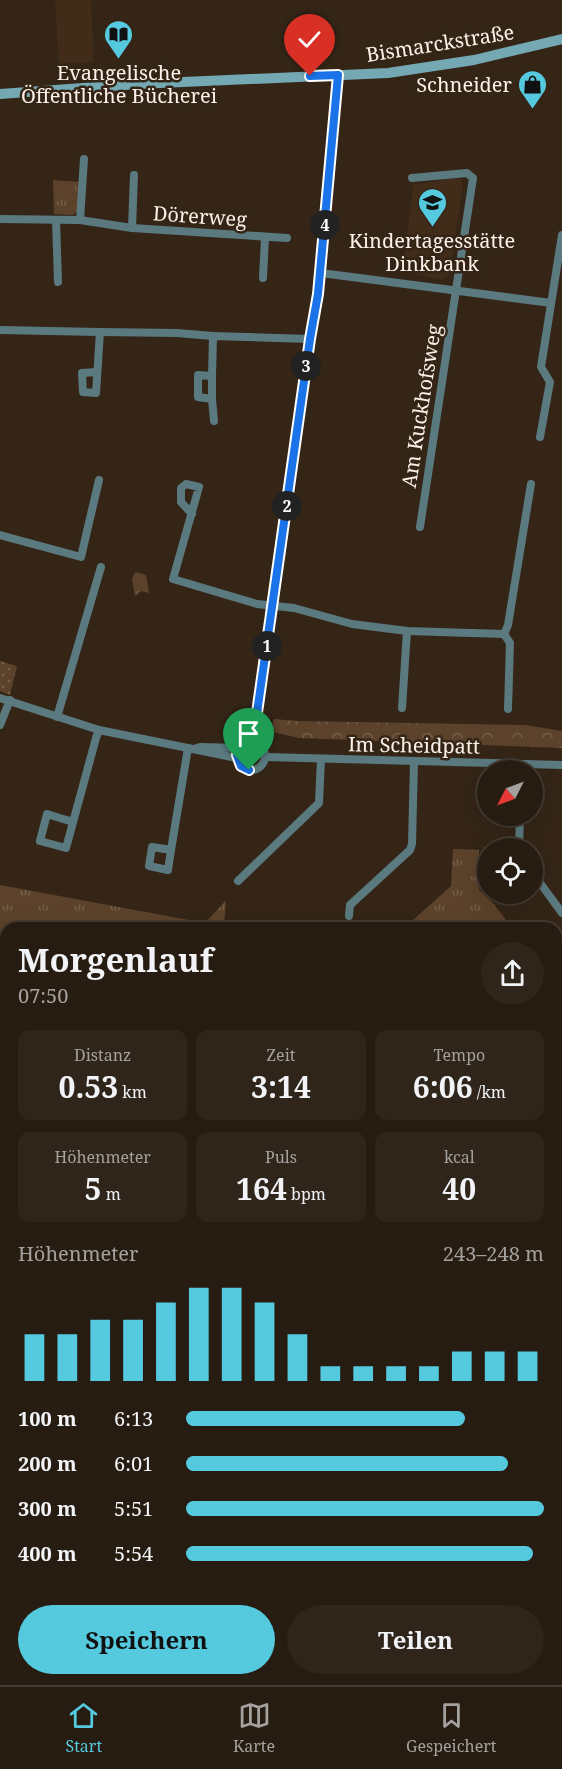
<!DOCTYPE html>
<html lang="de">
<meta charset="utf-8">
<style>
:root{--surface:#271c11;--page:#2f251a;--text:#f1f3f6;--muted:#a4a19f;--line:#433a31;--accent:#55cadf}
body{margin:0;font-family:"Noto Serif",serif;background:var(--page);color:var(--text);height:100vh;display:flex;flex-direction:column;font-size:22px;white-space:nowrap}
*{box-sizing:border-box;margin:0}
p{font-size:20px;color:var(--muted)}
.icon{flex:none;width:33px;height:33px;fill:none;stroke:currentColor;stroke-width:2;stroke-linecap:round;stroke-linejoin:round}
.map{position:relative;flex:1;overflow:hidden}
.details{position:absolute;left:0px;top:922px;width:562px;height:764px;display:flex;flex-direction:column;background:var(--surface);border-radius:18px 18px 0 0;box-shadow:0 6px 24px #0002,0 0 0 2px var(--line)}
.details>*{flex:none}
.needle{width:39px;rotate:228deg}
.tools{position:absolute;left:477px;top:760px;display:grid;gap:12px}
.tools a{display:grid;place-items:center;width:66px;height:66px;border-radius:50%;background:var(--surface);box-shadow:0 6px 24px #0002,0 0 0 2px var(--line);font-size:30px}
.pin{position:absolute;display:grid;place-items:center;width:51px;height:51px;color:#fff;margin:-62px -26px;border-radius:50% 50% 50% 0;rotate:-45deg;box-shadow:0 0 6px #0007}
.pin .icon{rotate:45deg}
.km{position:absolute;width:30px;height:30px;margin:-15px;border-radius:50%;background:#222;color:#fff;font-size:16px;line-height:30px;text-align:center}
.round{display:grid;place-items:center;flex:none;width:63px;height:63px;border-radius:32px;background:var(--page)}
.headline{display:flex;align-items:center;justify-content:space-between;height:102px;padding:0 18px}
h1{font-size:33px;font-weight:700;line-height:45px}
.stats{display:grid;grid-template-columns:repeat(3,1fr);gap:9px;height:102px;padding:6px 18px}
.stats div{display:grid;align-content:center;border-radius:12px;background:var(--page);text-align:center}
.stats b{font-size:30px;font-weight:700}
.stats small{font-size:16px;font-weight:400}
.stats p{font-size:16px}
.chart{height:168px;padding:12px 18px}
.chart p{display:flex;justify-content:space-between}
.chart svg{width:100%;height:108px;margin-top:6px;stroke:var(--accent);stroke-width:6}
.action{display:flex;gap:12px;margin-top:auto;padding:12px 18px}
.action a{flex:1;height:69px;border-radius:36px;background:var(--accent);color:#111;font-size:24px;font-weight:700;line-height:69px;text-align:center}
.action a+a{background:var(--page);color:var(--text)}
ul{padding:0 18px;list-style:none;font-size:20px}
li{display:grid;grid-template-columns:96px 72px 1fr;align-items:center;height:45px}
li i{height:15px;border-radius:8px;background:var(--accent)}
.tabs{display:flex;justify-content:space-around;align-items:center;height:84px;border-top:2px solid var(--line);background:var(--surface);font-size:16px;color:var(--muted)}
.tabs a{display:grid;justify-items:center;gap:3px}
.tabs .active{color:var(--accent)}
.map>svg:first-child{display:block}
</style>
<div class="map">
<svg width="562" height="1685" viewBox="0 0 562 1685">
<defs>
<pattern id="grass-dots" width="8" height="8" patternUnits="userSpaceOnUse" patternTransform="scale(1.5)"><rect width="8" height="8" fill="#5c422a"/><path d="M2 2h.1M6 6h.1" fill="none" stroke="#745e49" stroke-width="1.8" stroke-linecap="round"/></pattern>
<pattern id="forest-crowns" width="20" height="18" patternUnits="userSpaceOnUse" patternTransform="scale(1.5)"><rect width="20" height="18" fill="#5c422a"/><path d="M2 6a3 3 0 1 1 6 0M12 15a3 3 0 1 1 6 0" fill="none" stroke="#745e49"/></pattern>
<pattern id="park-tufts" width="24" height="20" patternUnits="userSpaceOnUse" patternTransform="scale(1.5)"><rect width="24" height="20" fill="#5c422a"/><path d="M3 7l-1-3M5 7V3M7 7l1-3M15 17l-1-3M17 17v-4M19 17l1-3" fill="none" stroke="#745e49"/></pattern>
</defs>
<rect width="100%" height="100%" fill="#342517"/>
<g fill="#402c19">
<path d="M 55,0 L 91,0 L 94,62 L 59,64 Z"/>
<path d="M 453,178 L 460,179 L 463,184 L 450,274 L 441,280 L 403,271 L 413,185 Z"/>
</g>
<g fill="url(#grass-dots)">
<path d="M 0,661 L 17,666 L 10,695 L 0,691 Z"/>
<path d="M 556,1614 L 562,1614 L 562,1630 L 557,1649 Z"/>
</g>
<g fill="url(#forest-crowns)">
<path d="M 274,719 L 296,721 L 525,725 L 562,731 L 562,748 L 299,738 L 273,732 L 272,726 Z"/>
<path d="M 557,1563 L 562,1563 L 562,1609 L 557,1608 Z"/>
<path d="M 562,1630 L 562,1685 L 489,1685 L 491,1680 L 556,1680 L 557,1649 Z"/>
<path d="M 6,1650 L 6,1680 L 134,1680 L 131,1685 L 0,1685 L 0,1672 Z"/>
<path d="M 160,1680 L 201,1680 L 199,1685 L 158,1685 Z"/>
<path d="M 212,1680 L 243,1680 L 242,1685 L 211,1685 Z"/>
<path d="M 253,1680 L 303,1680 L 311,1685 L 253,1685 Z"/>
<path d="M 341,1680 L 486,1680 L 486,1681 L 484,1685 L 320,1685 Z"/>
</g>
<g fill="url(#park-tufts)">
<path d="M 53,180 L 80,182 L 78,211 L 73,215 L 54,214 Z"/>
<path d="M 135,572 L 146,575 L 149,593 L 141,591 L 135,596 L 132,579 Z"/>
<path d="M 453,849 L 479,850 L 479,890 L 494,904 L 512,928 L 404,928 L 451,886 Z"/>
<path d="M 0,885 L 205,923 L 226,900 L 224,925 L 245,928 L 6,928 L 6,938 L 0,938 Z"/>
<rect x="557" y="963" width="5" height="82"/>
</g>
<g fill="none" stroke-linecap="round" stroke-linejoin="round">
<g stroke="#5a7a80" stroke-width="8">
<path d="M 412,178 L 467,173 L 473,178 L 420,527"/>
<path d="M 0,219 L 80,220 L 132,228 L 287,238"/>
<path d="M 56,220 L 58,282"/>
<path d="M 80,220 L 84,159"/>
<path d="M 132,228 L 134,175"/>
<path d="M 321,273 L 551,303"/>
<path d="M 263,278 L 265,237"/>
<path d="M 0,330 L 100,332 L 96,393 L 83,392 L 82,373 L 97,372"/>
<path d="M 100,332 L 177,333 L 213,336"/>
<path d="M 212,376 L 213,336 L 310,339"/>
<path d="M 212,399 L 198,397 L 198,375 L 212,376 L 212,399 L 214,421"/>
<path d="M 540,437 L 550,382 L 541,367 L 562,235"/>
<path d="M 192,514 L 181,502 L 181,488 L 186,484 L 199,487 L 173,579 L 257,604 L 294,608 L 352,624 L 407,631 L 504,634 L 508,625 L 531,484"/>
<path d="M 0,535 L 81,557 L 99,480"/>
<path d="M 504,634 L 510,643 L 508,709"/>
<path d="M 0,698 L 99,730 L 237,758"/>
<path d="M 402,708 L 407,631"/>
<path d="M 57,717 L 101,567"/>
<path d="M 0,725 L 10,700"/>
<path d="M 253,741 L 310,339 L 321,273 L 338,75"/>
<circle cx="251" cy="756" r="14"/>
<path d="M 194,749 L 200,747 L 239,748"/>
<path d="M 266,757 L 562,765"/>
<path d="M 73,822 L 47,814 L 40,841 L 66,848 L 96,738 L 99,730"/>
<path d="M 519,849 L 520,816"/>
<path d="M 171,850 L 168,870 L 149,866 L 152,847 L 171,850 L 188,748"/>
<path d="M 532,872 L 562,913"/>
<path d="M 238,881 L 319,803 L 321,759"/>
<path d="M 349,916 L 350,905 L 410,850 L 412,844 L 414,762"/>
</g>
<path stroke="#74a8b2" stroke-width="10" d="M 0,94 L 138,84 L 388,73 L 474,60 L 562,39"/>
</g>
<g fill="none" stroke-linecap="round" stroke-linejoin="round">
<defs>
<path id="route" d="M 249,770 L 241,766 L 237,755 L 242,745 L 253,741 L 310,339 L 318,294 L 338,75 L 310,76"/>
</defs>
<use href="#route" stroke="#fff" stroke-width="12"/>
<use href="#route" stroke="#1a73e8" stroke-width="8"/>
</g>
<defs>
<symbol id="library-pin" viewBox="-11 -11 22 30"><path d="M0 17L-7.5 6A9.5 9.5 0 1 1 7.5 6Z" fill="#55cadf" stroke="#342517"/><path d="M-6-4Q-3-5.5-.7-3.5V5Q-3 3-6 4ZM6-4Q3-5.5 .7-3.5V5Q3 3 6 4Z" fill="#111"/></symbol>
<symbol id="shop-pin" viewBox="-11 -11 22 30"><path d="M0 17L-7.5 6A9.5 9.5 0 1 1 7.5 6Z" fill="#55cadf" stroke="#342517"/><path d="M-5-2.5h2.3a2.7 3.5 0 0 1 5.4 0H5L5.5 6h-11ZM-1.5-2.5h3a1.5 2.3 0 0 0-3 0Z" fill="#111"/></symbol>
<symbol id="school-pin" viewBox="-11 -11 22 30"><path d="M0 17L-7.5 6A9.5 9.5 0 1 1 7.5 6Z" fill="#55cadf" stroke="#342517"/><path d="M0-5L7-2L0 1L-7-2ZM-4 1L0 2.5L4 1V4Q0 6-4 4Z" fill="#111"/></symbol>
</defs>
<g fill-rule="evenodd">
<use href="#library-pin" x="102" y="18" width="33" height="45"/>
<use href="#shop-pin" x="516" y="68" width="33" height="45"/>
<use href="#school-pin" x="416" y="186" width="33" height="45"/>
</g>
<g text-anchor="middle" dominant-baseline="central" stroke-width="5" stroke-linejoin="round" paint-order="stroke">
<g font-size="20" fill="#fcf1e8" stroke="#342517">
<text transform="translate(440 43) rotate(-9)">Bismarckstraße</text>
<text transform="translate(200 216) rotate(4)">Dörerweg</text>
<text transform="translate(421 406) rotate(-81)">Am Kuckhofsweg</text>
<text transform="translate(414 745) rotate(1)">Im Scheidpatt</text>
</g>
<g font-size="20" fill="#fcf1e8" stroke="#342517">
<text x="119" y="72">Evangelische<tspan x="119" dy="23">Öffentliche Bücherei</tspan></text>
<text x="512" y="84" text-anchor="end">Schneider</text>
<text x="432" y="240">Kindertagesstätte<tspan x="432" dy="23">Dinkbank</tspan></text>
</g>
</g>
</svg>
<div class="tools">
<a><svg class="needle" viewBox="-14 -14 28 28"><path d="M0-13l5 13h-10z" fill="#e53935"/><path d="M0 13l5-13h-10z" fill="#a4a19f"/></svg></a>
<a><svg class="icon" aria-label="locate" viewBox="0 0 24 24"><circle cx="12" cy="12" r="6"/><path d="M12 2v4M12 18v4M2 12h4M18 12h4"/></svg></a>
</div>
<div class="pin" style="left:249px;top:770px;background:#1e9e55"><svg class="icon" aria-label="arrive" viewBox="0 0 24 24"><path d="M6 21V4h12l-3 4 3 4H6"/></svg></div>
<div class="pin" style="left:310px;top:76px;background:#d93025"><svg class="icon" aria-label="check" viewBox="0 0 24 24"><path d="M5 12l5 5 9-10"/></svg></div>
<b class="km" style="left:267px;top:646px">1</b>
<b class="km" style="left:287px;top:506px">2</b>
<b class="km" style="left:306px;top:366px">3</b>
<b class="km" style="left:325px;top:225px">4</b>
<section class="details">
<div class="headline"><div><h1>Morgenlauf</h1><p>07:50</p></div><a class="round"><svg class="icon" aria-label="share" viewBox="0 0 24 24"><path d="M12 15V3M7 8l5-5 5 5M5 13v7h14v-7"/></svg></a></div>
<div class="stats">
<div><p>Distanz</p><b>0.53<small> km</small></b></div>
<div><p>Zeit</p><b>3:14</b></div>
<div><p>Tempo</p><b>6:06<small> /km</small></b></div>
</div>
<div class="stats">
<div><p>Höhenmeter</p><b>5<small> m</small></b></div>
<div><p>Puls</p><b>164<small> bpm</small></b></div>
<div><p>kcal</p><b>40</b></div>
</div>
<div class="chart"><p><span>Höhenmeter</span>243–248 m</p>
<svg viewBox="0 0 160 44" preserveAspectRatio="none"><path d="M5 44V25M15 44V25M25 44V19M35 44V19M45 44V12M55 44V6M65 44V6M75 44V12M85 44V25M95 44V38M105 44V38M115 44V38M125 44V38M135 44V32M145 44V32M155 44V32"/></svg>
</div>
<ul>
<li><b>100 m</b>6:13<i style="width:78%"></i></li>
<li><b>200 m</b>6:01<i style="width:90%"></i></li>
<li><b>300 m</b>5:51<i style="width:100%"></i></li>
<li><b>400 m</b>5:54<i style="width:97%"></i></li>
</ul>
<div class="action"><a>Speichern</a><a>Teilen</a></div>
</section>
</div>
<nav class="tabs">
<a class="active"><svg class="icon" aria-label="home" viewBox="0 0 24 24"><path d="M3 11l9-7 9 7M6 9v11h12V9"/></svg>Start</a>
<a><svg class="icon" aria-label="map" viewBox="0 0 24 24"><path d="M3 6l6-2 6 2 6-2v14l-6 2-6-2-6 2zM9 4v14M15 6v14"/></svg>Karte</a>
<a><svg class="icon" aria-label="saved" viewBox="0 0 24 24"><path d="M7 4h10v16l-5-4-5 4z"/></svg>Gespeichert</a>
</nav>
